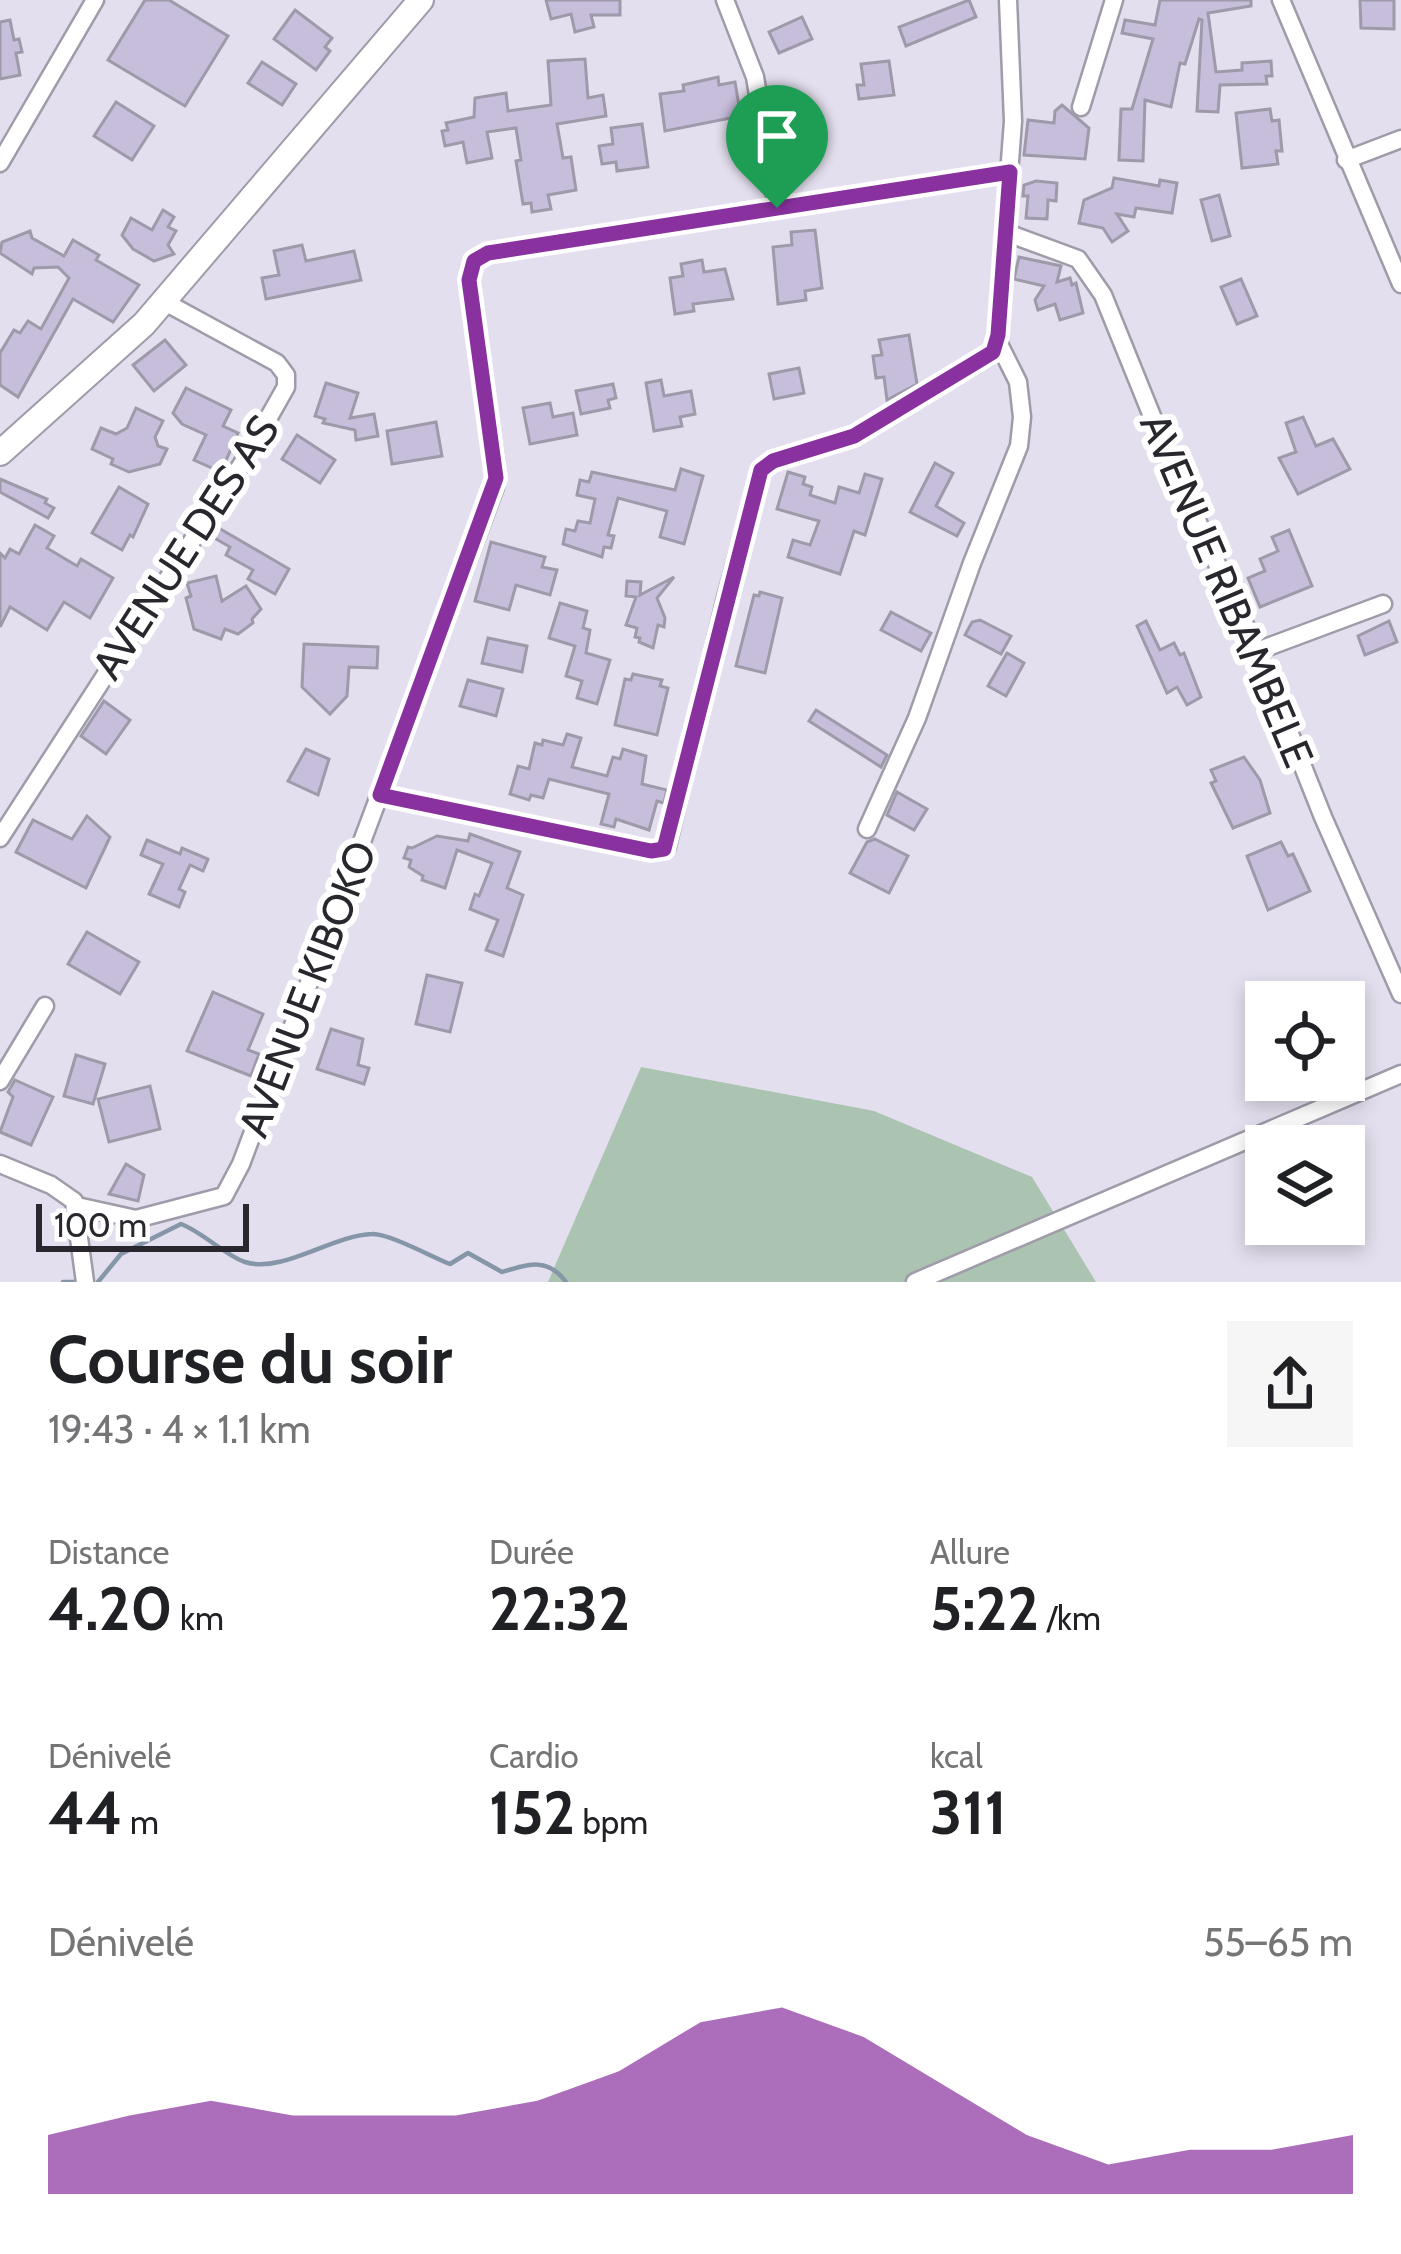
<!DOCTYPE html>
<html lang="fr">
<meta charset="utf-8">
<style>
:root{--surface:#fff;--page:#f6f6f6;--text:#202124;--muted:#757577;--accent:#89319e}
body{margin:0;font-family:Cabin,sans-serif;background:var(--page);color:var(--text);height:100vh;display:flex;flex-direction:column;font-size:45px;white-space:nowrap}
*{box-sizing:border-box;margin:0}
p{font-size:39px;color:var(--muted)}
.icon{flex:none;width:66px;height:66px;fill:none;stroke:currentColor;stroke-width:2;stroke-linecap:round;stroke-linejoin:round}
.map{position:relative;height:1282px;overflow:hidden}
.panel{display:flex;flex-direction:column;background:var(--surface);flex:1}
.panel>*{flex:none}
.buttons{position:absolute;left:1245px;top:981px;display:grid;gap:24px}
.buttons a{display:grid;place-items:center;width:120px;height:120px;border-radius:0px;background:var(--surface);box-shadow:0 6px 18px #0003;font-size:60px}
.scale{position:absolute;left:36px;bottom:30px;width:213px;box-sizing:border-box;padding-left:12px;border:6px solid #29272d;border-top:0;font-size:33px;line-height:42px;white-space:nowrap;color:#29272d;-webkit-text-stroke:9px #fff;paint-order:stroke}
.pin{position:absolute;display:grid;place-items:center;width:102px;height:102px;color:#fff;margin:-123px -51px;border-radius:50% 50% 50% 0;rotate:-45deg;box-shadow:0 0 12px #0007}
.pin .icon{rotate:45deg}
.round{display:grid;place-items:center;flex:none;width:126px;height:126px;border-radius:0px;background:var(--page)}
.summary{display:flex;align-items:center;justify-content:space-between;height:204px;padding:0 48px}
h1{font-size:66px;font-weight:700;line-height:90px}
.figures{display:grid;grid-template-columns:repeat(3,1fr);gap:18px;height:204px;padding:12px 48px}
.figures div{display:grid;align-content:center}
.figures b{font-size:60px;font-weight:700}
.figures small{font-size:33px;font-weight:400}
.figures p{font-size:33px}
.chart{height:336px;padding:24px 48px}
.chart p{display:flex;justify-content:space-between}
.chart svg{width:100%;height:216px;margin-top:12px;fill:var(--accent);opacity:.7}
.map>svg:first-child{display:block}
</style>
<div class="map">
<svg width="1401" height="1282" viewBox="0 0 1401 1282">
<rect width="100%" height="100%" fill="#e3dfee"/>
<path fill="#abc3b1" d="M 641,1067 L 874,1111 L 1032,1177 L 1096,1282 L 548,1282 Z"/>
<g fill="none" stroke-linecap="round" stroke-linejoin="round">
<g stroke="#8596a8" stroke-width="4.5">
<path d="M 63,1282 L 76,1282"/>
<path d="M 98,1282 L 121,1254 L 181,1224 C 204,1233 226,1256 245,1262 C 282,1274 333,1235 372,1234 C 388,1233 432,1257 450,1264 L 468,1253 L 502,1272 C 528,1264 548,1257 566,1282"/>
</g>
</g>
<g fill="#c7bedc" stroke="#9e9aa9" stroke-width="3">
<path d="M 145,0 L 169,0 L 228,36 L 185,106 L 108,60 Z"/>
<path d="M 546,0 L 620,0 L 620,15 L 591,15 L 594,27 L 575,32 L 571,14 L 551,19 Z"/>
<path d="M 969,0 L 976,17 L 906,46 L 899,27 Z"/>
<path d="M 1160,0 L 1251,0 L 1251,6 L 1208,13 L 1216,72 L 1242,70 L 1242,63 L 1271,61 L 1272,76 L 1266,76 L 1267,84 L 1220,85 L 1218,112 L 1197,111 L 1202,20 L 1199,19 L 1185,64 L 1180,63 L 1171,107 L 1145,100 L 1143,161 L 1119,160 L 1121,109 L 1132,109 L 1153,39 L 1122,33 L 1125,20 L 1155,25 Z"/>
<path d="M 1360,0 L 1394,0 L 1394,29 L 1361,28 Z"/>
<path d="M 295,10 L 332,38 L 325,47 L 330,51 L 316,70 L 274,39 Z"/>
<path d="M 802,17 L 812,39 L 779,53 L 769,32 Z"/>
<path d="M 10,20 L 14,40 L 19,39 L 22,52 L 16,53 L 20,75 L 0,79 L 0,22 Z"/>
<path d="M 585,59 L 588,98 L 603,95 L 606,116 L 557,124 L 563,158 L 571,157 L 576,190 L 548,195 L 551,209 L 532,212 L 531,203 L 523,204 L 516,161 L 521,160 L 516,128 L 487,132 L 492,158 L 467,163 L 463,142 L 445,146 L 442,131 L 448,130 L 446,123 L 474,117 L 475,98 L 506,93 L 508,111 L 551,105 L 548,61 Z"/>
<path d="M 889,61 L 894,95 L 859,99 L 857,85 L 864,85 L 861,64 Z"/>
<path d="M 262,62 L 296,84 L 282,105 L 248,83 Z"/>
<path d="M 718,77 L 719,85 L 735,82 L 739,106 L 731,118 L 665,131 L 660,94 L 684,91 L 683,85 Z"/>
<path d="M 116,102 L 154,126 L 132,160 L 94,136 Z"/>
<path d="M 1062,105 L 1089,128 L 1085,159 L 1024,155 L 1028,120 L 1054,123 L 1055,111 Z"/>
<path d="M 1270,109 L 1272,121 L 1279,120 L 1282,151 L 1276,151 L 1278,164 L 1242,168 L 1236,113 Z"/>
<path d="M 642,124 L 648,167 L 617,171 L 616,162 L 602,164 L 599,146 L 613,144 L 611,128 Z"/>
<path d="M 1114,178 L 1159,186 L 1160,180 L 1177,183 L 1172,213 L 1136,208 L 1134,217 L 1117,214 L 1128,231 L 1112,242 L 1103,228 L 1079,223 L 1084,200 L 1112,188 Z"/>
<path d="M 1036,181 L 1057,183 L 1056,201 L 1048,200 L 1047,219 L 1026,218 L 1028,196 L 1023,196 L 1024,185 Z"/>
<path d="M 1219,195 L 1230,236 L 1212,241 L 1201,200 Z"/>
<path d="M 163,210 L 174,217 L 168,227 L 176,231 L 168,245 L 174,254 L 154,261 L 133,249 L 122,235 L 131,218 L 152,230 Z"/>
<path d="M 815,230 L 822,288 L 805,291 L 806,300 L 778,304 L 773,247 L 792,245 L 791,232 Z"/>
<path d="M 30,231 L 32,238 L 64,256 L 73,240 L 99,255 L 96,260 L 139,285 L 113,322 L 73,299 L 18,397 L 0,385 L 0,353 L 14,330 L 20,333 L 28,321 L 41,329 L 69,278 L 58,267 L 34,268 L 32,274 L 0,253 L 2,242 Z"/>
<path d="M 302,245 L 306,261 L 354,251 L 361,280 L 266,299 L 262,278 L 279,275 L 274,251 Z"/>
<path d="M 1019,257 L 1061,266 L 1057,282 L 1070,278 L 1072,285 L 1076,283 L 1083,313 L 1060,320 L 1055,304 L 1038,310 L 1035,300 L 1044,286 L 1014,279 Z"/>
<path d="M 702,260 L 704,272 L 725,269 L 733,299 L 693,304 L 694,311 L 675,314 L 670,278 L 683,276 L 681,264 Z"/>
<path d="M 1241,279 L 1257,316 L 1237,324 L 1221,287 Z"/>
<path d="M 909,335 L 917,384 L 887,400 L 884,377 L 876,378 L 873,356 L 882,355 L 879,340 Z"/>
<path d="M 165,340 L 186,365 L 154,391 L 133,365 Z"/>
<path d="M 799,368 L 804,393 L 774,399 L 769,374 Z"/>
<path d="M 661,380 L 664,396 L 691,391 L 695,414 L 680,417 L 682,426 L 654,431 L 646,383 Z"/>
<path d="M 326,383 L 358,393 L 350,418 L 374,414 L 378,436 L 356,440 L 355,430 L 323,423 L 325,419 L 315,416 Z"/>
<path d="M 613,384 L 616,398 L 608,400 L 610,408 L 581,414 L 576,391 Z"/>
<path d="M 186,388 L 231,410 L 223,426 L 238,433 L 221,472 L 194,460 L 206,435 L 182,424 L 173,413 Z"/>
<path d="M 550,403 L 553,417 L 573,413 L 577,435 L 530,444 L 523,408 Z"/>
<path d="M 136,408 L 163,421 L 155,437 L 158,446 L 167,449 L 160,464 L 129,472 L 111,464 L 113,459 L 92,449 L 101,428 L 116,434 L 127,428 Z"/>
<path d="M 1303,417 L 1316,446 L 1333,439 L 1350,469 L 1298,494 L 1279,458 L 1296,452 L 1286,423 Z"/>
<path d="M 436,422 L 442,456 L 392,464 L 387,431 Z"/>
<path d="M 297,435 L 335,460 L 320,483 L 282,459 Z"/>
<path d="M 935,463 L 953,473 L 936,506 L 964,523 L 957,536 L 910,512 Z"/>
<path d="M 681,469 L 703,476 L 684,544 L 660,537 L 667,511 L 618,498 L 608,535 L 614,536 L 611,548 L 604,547 L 602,557 L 563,544 L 566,529 L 575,531 L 578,521 L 590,523 L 595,499 L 577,495 L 580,480 L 589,482 L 592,472 L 675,490 Z"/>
<path d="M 788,472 L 805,477 L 803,484 L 812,487 L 810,495 L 835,503 L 839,487 L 859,493 L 865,474 L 882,479 L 865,535 L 854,531 L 840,574 L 788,557 L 793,540 L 810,545 L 819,521 L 777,509 Z"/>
<path d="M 0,479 L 47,499 L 45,503 L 54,508 L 48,518 L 0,492 Z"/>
<path d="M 119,487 L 148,504 L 133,537 L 130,535 L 122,550 L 92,533 Z"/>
<path d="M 35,525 L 54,536 L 47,548 L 77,566 L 81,559 L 113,578 L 90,618 L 64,602 L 47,630 L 10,607 L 0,627 L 0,553 L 5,558 L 10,549 L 19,554 Z"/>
<path d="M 217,527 L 289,569 L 275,594 L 248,579 L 253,570 L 226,555 L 230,547 L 211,536 Z"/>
<path d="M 1289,530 L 1312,586 L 1260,607 L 1248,578 L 1265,571 L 1260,559 L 1278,551 L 1272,537 Z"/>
<path d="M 491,542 L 545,557 L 542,567 L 557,570 L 550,595 L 516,585 L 509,610 L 475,601 Z"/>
<path d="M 216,576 L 222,601 L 246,586 L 261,609 L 252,619 L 253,623 L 238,634 L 225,629 L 221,639 L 194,629 L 186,598 L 191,596 L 187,583 Z"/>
<path d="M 674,577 L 657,598 L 665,618 L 664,627 L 658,625 L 653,648 L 639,642 L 640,638 L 635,637 L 637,628 L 626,625 L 636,597 L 626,596 L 627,581 L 641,582 L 640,595 Z"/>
<path d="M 760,592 L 782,598 L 765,673 L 736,666 L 754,595 L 759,596 Z"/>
<path d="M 560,603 L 587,611 L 583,628 L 590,630 L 586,653 L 610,660 L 597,704 L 577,698 L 582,681 L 566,676 L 575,646 L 549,638 Z"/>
<path d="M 891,612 L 931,633 L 921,651 L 881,630 Z"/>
<path d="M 980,620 L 1011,636 L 1001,654 L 965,635 L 972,622 Z"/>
<path d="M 1146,621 L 1160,650 L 1174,643 L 1180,655 L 1184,653 L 1201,697 L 1187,705 L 1177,687 L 1167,693 L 1137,626 Z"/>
<path d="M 1389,621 L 1397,642 L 1365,655 L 1358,636 Z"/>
<path d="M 488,638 L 527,646 L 522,672 L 482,663 Z"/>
<path d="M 304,644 L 378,647 L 377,668 L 349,667 L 347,696 L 330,714 L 302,687 Z"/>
<path d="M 1007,653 L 1024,663 L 1006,696 L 988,686 Z"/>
<path d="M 633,674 L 662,680 L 660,686 L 668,688 L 657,735 L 615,725 L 625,679 L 631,680 Z"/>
<path d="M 468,680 L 503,689 L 496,716 L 460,706 Z"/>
<path d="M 104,701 L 130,720 L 106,754 L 81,736 Z"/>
<path d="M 816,710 L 887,755 L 881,767 L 809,721 Z"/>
<path d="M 567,734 L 581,738 L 572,767 L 607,776 L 613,757 L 620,759 L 623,749 L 646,756 L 642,784 L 667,790 L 664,803 L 657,801 L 649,830 L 616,819 L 614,827 L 601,824 L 609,794 L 549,779 L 543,798 L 531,795 L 529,800 L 510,794 L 518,766 L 529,769 L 535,743 L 542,745 L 543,740 L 563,745 Z"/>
<path d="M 306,749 L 329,759 L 318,795 L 288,781 Z"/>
<path d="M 1244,757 L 1260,780 L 1270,813 L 1233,828 L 1211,783 L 1216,781 L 1211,770 Z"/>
<path d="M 897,792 L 927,809 L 914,830 L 887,815 Z"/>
<path d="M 87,816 L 110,837 L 86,888 L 16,852 L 33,820 L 72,839 Z"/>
<path d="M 470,834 L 520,852 L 507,888 L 523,895 L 503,956 L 486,950 L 498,920 L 470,909 L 475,894 L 479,896 L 492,863 L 457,850 L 445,888 L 422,880 L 423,876 L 409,867 L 411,860 L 404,858 L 408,847 L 412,848 L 437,836 L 468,841 Z"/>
<path d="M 875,839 L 908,856 L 889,893 L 850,873 L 867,842 Z"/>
<path d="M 147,840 L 180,854 L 182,848 L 208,859 L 203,871 L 190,865 L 179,889 L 185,892 L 179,907 L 149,894 L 163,864 L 141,855 Z"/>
<path d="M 1281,842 L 1288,856 L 1293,854 L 1310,891 L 1268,910 L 1247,856 Z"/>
<path d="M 87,932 L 139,962 L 120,994 L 68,964 Z"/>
<path d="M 427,975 L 462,983 L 450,1032 L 416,1024 Z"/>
<path d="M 213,992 L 263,1014 L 248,1050 L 259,1054 L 251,1076 L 187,1051 Z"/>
<path d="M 331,1029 L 363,1039 L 358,1065 L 369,1068 L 364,1084 L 317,1069 Z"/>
<path d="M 76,1055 L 105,1064 L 93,1104 L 64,1096 Z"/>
<path d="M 15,1080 L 53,1097 L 31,1145 L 0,1132 L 13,1097 L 8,1092 Z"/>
<path d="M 150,1086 L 160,1129 L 109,1142 L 98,1099 Z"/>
<path d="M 126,1164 L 144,1175 L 138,1201 L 109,1194 Z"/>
</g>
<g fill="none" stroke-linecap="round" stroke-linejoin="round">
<defs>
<g id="street">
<path d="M 725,0 L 755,77 L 777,208"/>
<path d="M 1281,0 L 1401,284"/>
<path d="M 1081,107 L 1114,0"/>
<path d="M 1346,160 L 1401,139"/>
<path d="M 0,163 L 95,0"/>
<path d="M 1007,233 L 1078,259 L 1103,295 L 1173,468 L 1257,651 L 1323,817 L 1401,994"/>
<path d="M 1257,651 L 1383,604"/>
<path d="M 380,795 L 651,851 L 667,846 L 726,598 L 761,470 L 773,461 L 854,436 L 988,357 L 996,348 L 1013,121 L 1008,0"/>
<path d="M 867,829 L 917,718 L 972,563 L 1019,446 L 1022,417 L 1018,382 L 997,340"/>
<path d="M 0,838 L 247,456 L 286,387 L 286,375 L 277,363 L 163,301"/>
<path d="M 0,1081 L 45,1006"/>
<path d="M 0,1164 L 51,1185 L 74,1201 L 85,1282"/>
<path d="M 77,1206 L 136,1219 L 224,1196 L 241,1164 L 495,487 L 495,460 L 469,280 L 474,261 L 487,253 L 1011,171"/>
<path d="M 915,1282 L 1401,1074"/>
</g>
<path id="secondary" d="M 0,453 L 144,324 L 421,0"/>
</defs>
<use href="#street" stroke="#9f9ba9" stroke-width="21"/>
<use href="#secondary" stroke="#9f9ba9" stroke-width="28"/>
<use href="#street" stroke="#fff" stroke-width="16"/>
<use href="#secondary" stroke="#fff" stroke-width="24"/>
</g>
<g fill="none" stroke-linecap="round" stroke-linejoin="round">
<defs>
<path id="route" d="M 1010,172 L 998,335 L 993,352 L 854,436 L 773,461 L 761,470 L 664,849 L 651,851 L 380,795 L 496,478 L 469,280 L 474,261 L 488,253 Z"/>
</defs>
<use href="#route" stroke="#fff" stroke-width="24"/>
<use href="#route" stroke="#89319e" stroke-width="15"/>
</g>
<g text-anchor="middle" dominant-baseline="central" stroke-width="12" stroke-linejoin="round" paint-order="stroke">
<g font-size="42" fill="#29272d" stroke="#fff">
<text transform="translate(185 547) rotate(-57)">AVENUE DES AS</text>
<text transform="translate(1227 590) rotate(67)">AVENUE RIBAMBELE</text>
<text transform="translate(307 989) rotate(-69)">AVENUE KIBOKO</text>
</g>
</g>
</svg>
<div class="buttons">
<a><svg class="icon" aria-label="locate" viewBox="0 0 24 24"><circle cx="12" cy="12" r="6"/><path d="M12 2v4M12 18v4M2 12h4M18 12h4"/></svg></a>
<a><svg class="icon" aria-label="layers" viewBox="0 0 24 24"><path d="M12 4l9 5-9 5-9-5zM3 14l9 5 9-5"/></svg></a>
</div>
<div class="scale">100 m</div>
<div class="pin" style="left:777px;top:208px;background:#1e9e55"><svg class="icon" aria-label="arrive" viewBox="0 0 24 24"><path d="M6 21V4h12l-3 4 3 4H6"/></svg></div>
</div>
<section class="panel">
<div class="summary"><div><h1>Course du soir</h1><p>19:43 · 4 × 1.1 km</p></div><a class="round"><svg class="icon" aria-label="share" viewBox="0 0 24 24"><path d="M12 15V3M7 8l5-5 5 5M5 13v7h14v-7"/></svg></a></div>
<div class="figures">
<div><p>Distance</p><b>4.20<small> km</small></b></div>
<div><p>Durée</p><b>22:32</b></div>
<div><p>Allure</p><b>5:22<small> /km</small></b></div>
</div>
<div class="figures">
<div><p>Dénivelé</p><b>44<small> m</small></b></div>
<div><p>Cardio</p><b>152<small> bpm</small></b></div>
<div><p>kcal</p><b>311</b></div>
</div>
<div class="chart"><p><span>Dénivelé</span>55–65 m</p>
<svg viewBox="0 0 160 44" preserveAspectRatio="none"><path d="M0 44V32L10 28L20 25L30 28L40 28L50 28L60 25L70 19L80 9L90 6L100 12L110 22L120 32L130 38L140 35L150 35L160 32V44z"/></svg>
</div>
</section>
